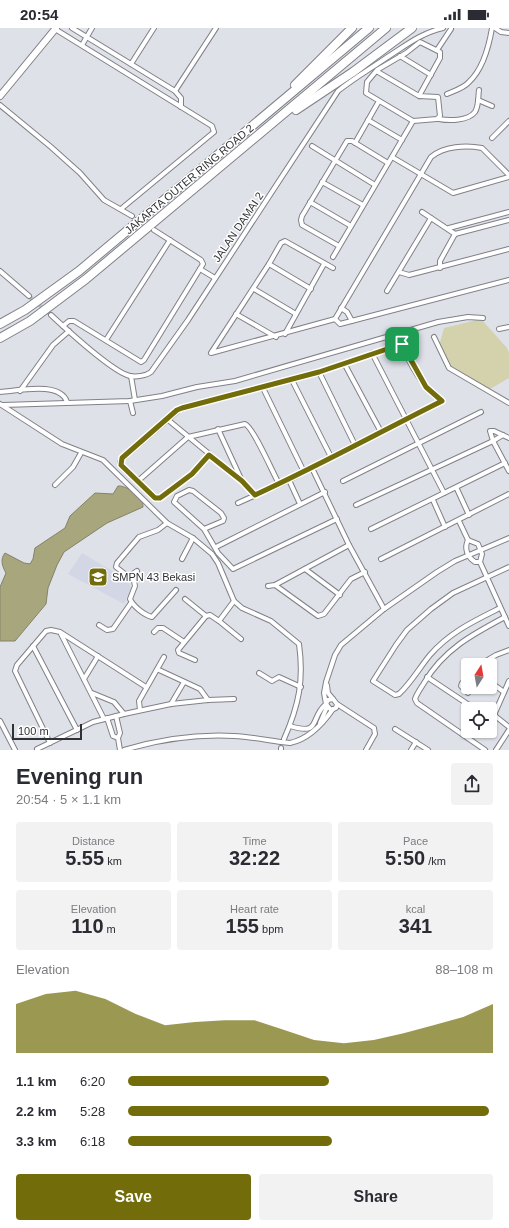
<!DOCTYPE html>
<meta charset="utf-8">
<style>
:root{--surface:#fff;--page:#f2f2f3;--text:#2b2b33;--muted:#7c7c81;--accent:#726d0a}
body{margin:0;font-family:Arial,sans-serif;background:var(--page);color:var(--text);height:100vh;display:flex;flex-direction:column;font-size:15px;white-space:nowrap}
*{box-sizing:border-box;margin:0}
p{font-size:13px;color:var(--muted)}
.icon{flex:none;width:22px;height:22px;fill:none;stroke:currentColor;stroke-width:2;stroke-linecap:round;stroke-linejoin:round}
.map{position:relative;height:722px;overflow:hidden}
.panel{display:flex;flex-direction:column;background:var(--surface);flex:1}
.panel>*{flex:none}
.needle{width:26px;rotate:11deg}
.controls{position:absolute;left:461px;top:630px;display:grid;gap:8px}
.controls a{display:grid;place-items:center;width:36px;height:36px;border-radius:4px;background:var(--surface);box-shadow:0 1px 3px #0004;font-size:20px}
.scale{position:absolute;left:12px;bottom:10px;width:70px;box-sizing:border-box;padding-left:4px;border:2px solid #303134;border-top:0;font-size:11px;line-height:14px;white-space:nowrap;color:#303134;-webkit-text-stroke:3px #fff;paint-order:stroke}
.pin{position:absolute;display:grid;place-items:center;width:34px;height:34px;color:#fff;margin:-17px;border-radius:8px;box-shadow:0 2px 6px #0006}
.round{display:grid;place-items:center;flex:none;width:42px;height:42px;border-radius:4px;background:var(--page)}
.head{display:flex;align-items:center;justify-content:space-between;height:68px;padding:0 16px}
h1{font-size:22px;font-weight:700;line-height:30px}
.stats{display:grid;grid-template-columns:repeat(3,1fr);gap:6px;height:68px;padding:4px 16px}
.stats div{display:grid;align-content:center;border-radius:4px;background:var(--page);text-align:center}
.stats b{font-size:20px;font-weight:700}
.stats small{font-size:11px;font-weight:400}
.stats p{font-size:11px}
.chart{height:112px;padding:8px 16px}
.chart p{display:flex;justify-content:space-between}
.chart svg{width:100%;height:72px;margin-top:4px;fill:var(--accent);opacity:.7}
.primary-button{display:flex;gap:8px;margin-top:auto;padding:8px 16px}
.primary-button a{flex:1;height:46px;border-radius:4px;background:var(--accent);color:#fff;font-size:16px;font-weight:700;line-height:46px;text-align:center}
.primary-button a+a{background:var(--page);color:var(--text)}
ul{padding:0 16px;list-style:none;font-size:13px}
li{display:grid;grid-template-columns:64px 48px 1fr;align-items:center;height:30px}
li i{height:10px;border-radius:5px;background:var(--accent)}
.status{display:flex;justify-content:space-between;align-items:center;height:28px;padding:0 20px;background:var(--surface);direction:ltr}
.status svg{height:11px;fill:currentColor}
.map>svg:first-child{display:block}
</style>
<div class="status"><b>20:54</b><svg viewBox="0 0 49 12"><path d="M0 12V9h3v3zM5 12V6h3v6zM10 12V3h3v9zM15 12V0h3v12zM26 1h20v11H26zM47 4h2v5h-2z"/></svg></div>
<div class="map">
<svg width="509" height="722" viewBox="0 0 509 722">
<rect width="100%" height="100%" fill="#dfe1e9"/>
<path fill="#d3d6e5" d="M 82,525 L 127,552 L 131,560 L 124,576 L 68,546 Z"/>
<path fill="#d3d2ac" d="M 481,291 L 507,320 L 509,325 L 509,350 L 490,361 L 453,344 L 439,318 L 444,300 Z"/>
<path fill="#a8a67d" stroke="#848367" d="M 118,458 C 127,457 144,470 143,479 L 107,495 L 64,524 L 57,537 L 48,560 L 46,576 L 15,613 L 0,613 L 0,559 L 6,545 C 2,538 0,531 5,525 L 24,535 L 30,536 L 33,531 L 35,520 L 65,500 L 70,488 L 95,465 L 113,466 Z"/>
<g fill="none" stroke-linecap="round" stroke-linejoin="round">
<path stroke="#bcbec5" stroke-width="4" stroke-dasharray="4 2" stroke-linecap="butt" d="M 29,268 L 51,287"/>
<defs>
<g id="minor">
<path d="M 72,0 L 175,63 L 181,70 L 181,79"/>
<path d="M 495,0 L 501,4 L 509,5"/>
<path d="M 55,1 L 212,98 L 214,104 L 121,181"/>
<path d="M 82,17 L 92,0"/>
<path d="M 437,22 L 451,1"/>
<path d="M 400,28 L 431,47"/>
<path d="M 131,36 L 154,0"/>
<path d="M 377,42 L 367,54 L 366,65 L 413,93 L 437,91 L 440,88 L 438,69 L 419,68 L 378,44 L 377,42 L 406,25 L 420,14 L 440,24 L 440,30 L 419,68"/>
<path d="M 175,63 L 216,0"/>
<path d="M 447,66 C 454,63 464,60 469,54 C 483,41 489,18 492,0"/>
<path d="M 478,72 L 492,78"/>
<path d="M 0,77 L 51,119 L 80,145 L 104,172 L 132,188"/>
<path d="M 439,91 C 449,93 468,93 475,84 C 479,78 478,68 479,62"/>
<path d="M 368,92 L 402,112"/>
<path d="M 492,110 L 509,93"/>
<path d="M 355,115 L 379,73"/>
<path d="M 312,118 L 375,157"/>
<path d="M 392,129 L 453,165 L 509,149"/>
<path d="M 509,147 L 482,120 C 466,117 444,118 431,129 L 335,291 L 340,296 L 509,252"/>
<path d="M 322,154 L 363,177"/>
<path d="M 310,174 L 351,198"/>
<path d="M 422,184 L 455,206 L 440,233 L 440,240"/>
<path d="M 449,200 L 509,184"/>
<path d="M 455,206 L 509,192"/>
<path d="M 339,218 L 302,197 L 301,192 L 302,188 L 347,113 L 352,113 L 388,135"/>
<path d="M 333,229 L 413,93"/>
<path d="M 269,236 L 211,325 L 335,291"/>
<path d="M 200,241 L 215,250"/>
<path d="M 0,243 L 29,268"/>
<path d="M 399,244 L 409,247 L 509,221"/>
<path d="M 254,261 L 296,286"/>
<path d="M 311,261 L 269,236 L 281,215 L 285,213 L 333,240"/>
<path d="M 387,263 L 431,190"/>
<path d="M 341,280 L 347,284 L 352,293"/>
<path d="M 236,286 L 276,309"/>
<path d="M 51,287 C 65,300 113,344 130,348 C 136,349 146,348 151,344 L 188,292 L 338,63 C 353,51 370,41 386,30 C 405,18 421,5 443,0"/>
<path d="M 63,298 L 69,293 L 74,293 L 141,334 L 144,332 L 203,236 L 201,232 L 154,202"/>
<path d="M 499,301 L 509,299"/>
<path d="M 285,306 L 324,236"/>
<path d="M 434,309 L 449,340 L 509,375"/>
<path d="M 106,312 L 170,212"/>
<path d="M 372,325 L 444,465"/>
<path d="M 344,335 L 381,404"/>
<path d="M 319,344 L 355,417"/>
<path d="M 131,348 L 135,372"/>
<path d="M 292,352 L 331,429"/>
<path d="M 263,360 L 304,444"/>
<path d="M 20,363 L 53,317 L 69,303"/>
<path d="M 0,364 C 18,363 60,353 67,374"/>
<path d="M 130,373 L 133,385"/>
<path d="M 0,376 L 62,416 L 103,432 L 167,495 L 193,510 L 212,526 L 218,535 L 234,573 L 242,580 L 271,593 L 299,616 C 304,652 299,677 284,711"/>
<path d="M 3,377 L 130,373 L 162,368 L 197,359 L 235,353 L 438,294 L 468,289 L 483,290"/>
<path d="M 167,391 L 242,453 L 255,467"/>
<path d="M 218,401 L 242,453"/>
<path d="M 509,410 L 494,403 L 490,403 L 493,413 L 509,443"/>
<path d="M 209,427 L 192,446 L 161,470 L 155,470 L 121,438 L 120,434 L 122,431 L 180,381 L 319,344 L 402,316"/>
<path d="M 312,440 L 349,517 L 384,581"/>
<path d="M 289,452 L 300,476"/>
<path d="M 138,453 L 188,409 L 245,396 C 253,399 273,445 279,456"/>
<path d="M 343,453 L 481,384"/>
<path d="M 55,457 L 73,439 L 81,425"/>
<path d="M 457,461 L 469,487"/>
<path d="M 433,472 L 445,499"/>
<path d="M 238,475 L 289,452 L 331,429 L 442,373 C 421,358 408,334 400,310"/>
<path d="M 356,477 L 493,413 L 503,407"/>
<path d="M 459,493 L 468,512"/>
<path d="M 167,495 L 158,502 L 139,509 L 117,535 L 116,539 L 134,553 L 135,558 L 130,571 C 133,578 144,587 152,589 L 176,562"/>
<path d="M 204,501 L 223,493 L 224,490 L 221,485 L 193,463 L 189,462 L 177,468 L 174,474 L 204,501 L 218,525 L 233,541 L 337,491"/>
<path d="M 371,501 L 505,435"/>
<path d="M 468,512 L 478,516 L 482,526 L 480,534 L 475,534 C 467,529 464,520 468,512 Z"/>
<path d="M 216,519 L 325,464"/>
<path d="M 182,531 L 193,510"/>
<path d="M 381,531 L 509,466"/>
<path d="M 480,534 L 509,598"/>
<path d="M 305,541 L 340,567"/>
<path d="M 130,548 L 137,543"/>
<path d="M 275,557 L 318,588 L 324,586 L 351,551 L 365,544"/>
<path d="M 268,558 L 275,557 L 349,517"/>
<path d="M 185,571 L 206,588"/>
<path d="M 500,580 C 474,593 450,604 430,627 C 420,639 411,655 399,666 L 395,667 L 373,653 L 396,617 L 407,602 L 431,581 L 453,565 L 509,539"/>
<path d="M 219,593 L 241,611"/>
<path d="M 99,597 L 107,602 L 113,601 L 131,575"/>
<path d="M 154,604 L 158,600 L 163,600 L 184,614"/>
<path d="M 61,606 L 104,691"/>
<path d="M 33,618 L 77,702"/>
<path d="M 195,632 L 179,625 L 178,622 L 206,588 L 210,587 L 219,593 L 234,573"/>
<path d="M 479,637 L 496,627 L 509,622"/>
<path d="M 159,642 L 200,661 L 208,672"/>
<path d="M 259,645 L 272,653 L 279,649 L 301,659"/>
<path d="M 427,649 L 475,681"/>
<path d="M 84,651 L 98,628"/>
<path d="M 490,654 L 504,664"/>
<path d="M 327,657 L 328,665 L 333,671"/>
<path d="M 92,665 L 114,674 L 124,686"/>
<path d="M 468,665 L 461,658 L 462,655 L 468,651"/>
<path d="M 171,676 L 184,654"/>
<path d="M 337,676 L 336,680 L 331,682 L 326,676 L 328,672 L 333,671 L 337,676 L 374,700 L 375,706 L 366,722"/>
<path d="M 140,682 L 139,673 L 164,629"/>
<path d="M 490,687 L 494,687 L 509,699"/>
<path d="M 494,687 L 509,653"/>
<path d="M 116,688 L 120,705 L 118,710 L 120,722"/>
<path d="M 107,690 L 113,708 L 118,710"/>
<path d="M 0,693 L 15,722"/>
<path d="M 320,695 L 327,679"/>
<path d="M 290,698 C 322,708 309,690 326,676 L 324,665 L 326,654 L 335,627 L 341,617 L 384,581 L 437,544 L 455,533 L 509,510"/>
<path d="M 395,701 L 428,722"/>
<path d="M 50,715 L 15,643 L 17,637 L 46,603 L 51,602 L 60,604 L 146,659"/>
<path d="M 37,721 L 93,694 L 124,686 L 171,676 L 208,672 L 234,671"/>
<path d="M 124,722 C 161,711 196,706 234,708 C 253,709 271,713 290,715 C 309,711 322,697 333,681"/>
<path d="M 281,722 L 281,720"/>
<path d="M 411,722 L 416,714"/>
<path d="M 485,722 L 417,675 L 415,671 C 417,665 421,660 424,655 C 443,622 473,606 505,589"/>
<path d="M 496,722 L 509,702"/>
</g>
<path id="secondary" d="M 0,68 L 56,0"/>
<g id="motorway">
<path d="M 295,57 L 352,0"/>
<path d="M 296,82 L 353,44 L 412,0"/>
<path d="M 0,296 L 25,282 L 79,243 L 369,0"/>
<path d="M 0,310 L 30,293 L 86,251 L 386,0"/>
</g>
</defs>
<use href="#minor" stroke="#808188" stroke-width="6"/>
<use href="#secondary" stroke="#808188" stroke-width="8"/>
<use href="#motorway" stroke="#808188" stroke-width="10"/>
<use href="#minor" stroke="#fff" stroke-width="4"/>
<use href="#secondary" stroke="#fff" stroke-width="6"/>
<use href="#motorway" stroke="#fff" stroke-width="8"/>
</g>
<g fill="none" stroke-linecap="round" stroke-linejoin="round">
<defs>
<path id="route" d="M 402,316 L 426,359 L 442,373 C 380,404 318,438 255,467 L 242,453 L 209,427 L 192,446 L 160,470 L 155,470 L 121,437 L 122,430 L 177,382 L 182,380 L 319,344 Z"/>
</defs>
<use href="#route" stroke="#fff" stroke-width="8"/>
<use href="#route" stroke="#726d0a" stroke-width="5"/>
</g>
<defs>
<symbol id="school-square" viewBox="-11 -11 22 22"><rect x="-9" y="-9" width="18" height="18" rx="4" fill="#726d0a" stroke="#fff"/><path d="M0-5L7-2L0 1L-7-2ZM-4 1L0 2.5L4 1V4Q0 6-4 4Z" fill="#fff"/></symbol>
</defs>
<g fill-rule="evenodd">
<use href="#school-square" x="87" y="538" width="22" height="22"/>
</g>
<g text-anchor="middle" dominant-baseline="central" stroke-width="3" stroke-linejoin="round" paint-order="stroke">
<g font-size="11" fill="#303134" stroke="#fff">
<text transform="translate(189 151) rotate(-40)">JAKARTA OUTER RING ROAD 2</text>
<text transform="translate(238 199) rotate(-56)">JALAN DAMAI 2</text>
</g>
<g font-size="11" fill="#303134" stroke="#fff" text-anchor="start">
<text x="112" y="549">SMPN 43 Bekasi</text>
</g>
</g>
</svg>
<div class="controls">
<a><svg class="needle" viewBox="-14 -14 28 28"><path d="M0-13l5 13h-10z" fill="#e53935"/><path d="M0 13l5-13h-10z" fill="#7c7c81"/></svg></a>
<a><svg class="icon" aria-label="locate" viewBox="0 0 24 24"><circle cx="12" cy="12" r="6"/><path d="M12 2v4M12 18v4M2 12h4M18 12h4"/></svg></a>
</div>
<div class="scale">100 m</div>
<div class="pin" style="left:402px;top:316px;background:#1e9e55"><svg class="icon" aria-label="arrive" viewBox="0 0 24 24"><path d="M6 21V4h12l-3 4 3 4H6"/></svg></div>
</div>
<section class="panel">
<div class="head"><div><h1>Evening run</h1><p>20:54 · 5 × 1.1 km</p></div><a class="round"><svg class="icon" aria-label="share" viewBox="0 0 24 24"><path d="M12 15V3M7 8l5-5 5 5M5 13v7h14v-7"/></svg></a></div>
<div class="stats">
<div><p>Distance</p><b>5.55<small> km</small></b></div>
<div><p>Time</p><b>32:22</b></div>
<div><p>Pace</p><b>5:50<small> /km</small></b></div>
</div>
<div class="stats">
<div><p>Elevation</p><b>110<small> m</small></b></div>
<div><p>Heart rate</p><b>155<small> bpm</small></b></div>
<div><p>kcal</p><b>341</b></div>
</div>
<div class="chart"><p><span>Elevation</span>88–108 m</p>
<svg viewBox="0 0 160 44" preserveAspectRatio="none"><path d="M0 44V14L10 8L20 6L30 11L40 20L50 27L60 25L70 24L80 24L90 30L100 36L110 38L120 36L130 32L140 27L150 22L160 14V44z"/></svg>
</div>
<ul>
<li><b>1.1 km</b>6:20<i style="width:55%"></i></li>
<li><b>2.2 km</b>5:28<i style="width:99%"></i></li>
<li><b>3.3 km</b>6:18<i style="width:56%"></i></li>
</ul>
<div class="primary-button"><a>Save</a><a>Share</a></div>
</section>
